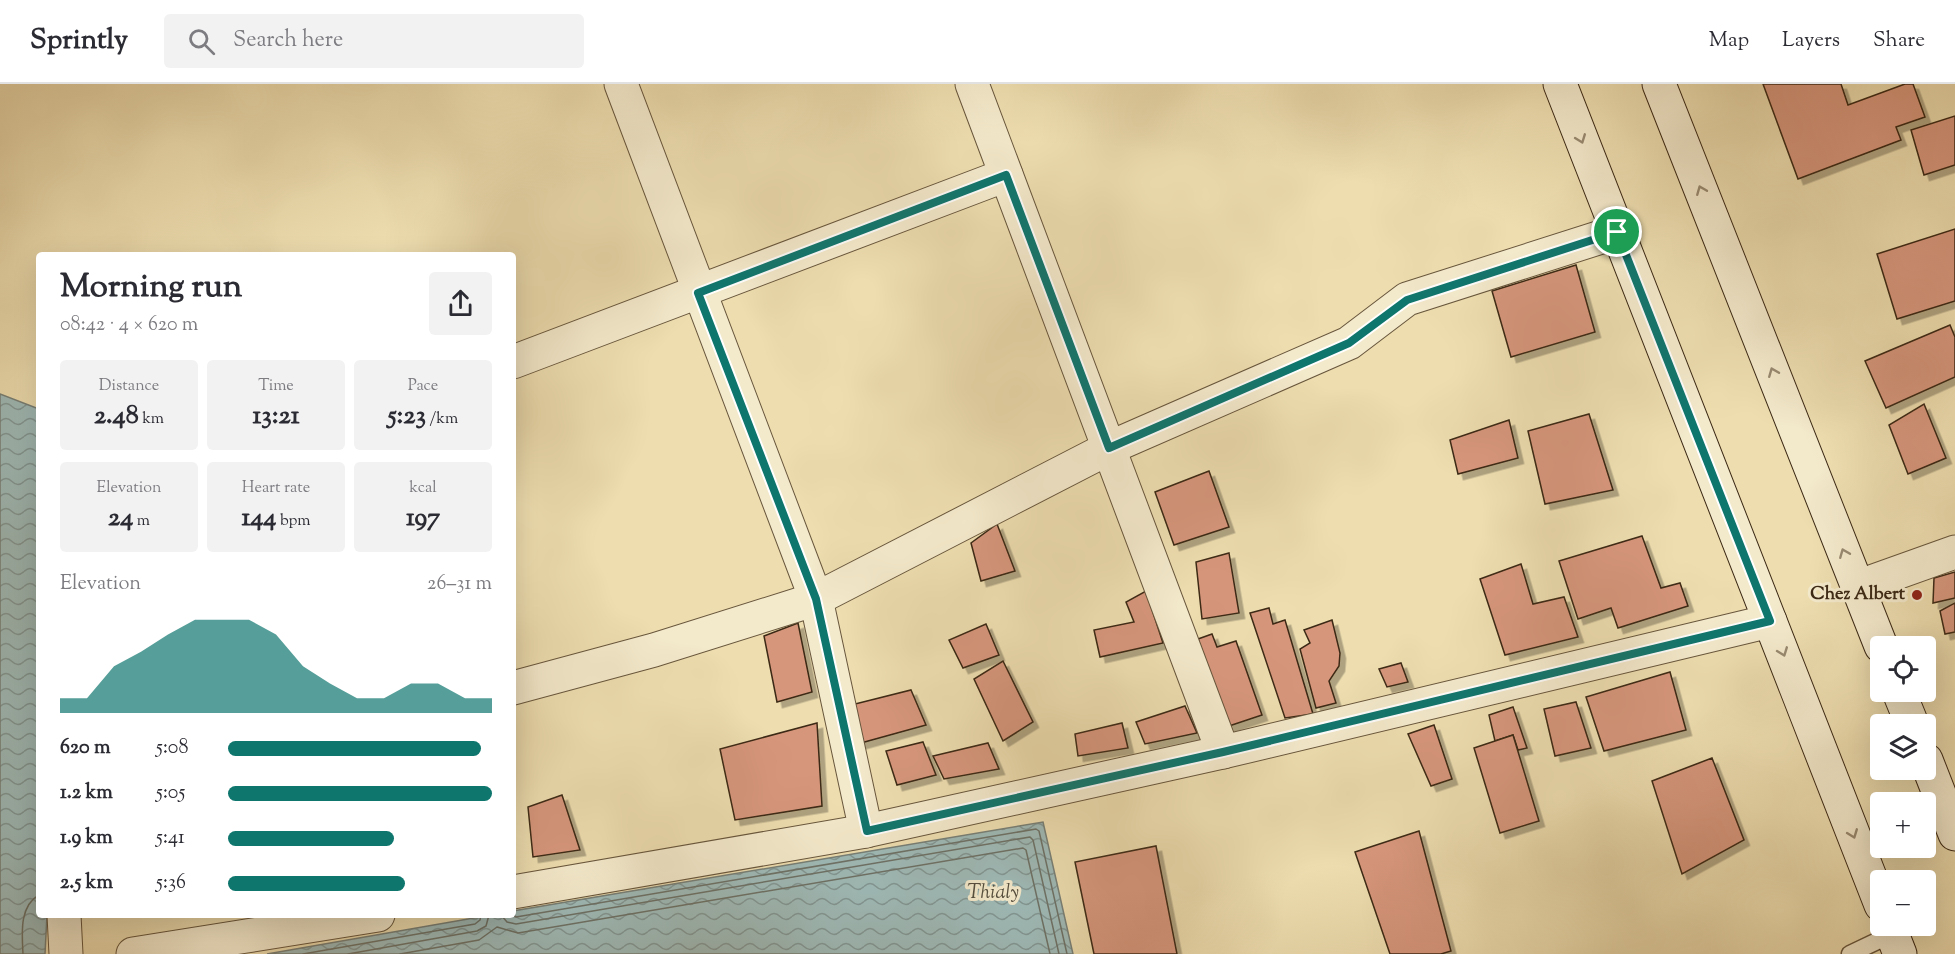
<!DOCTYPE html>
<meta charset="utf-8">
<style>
:root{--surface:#fff;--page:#f2f2f3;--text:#2b2b33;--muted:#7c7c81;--line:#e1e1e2;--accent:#0f766e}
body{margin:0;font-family:"Sorts Mill Goudy",serif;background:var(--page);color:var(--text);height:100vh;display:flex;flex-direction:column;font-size:22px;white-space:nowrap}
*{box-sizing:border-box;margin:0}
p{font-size:20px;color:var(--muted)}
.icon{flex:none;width:33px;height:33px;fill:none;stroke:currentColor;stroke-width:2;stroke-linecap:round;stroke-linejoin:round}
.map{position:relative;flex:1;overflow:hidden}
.side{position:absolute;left:36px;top:168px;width:480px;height:666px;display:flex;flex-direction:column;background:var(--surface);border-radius:6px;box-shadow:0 6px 24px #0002}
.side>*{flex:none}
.fabs{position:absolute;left:1870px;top:552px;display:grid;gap:12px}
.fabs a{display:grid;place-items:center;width:66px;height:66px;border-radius:6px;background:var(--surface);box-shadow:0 6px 24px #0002;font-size:30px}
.pin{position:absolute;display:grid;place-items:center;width:51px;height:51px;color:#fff;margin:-26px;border:3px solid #fff;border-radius:50%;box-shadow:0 2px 6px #0007}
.round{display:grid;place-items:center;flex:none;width:63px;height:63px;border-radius:6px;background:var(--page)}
.head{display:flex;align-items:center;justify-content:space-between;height:102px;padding:0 24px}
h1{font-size:33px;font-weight:800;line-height:45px}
.figures{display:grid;grid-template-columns:repeat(3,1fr);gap:9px;height:102px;padding:6px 24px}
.figures div{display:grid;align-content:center;border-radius:6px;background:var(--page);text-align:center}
.figures b{font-size:26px;font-weight:800}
.figures small{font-size:16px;font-weight:400}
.figures p{font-size:16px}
.chart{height:168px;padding:12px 24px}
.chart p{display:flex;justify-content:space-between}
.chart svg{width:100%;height:108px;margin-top:6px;fill:var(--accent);opacity:.7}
ul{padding:0 24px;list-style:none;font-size:20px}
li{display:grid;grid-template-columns:96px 72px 1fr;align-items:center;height:45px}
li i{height:15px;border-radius:8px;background:var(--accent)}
header{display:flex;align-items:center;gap:36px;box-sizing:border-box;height:84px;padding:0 30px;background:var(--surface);border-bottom:2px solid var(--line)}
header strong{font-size:28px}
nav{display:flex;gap:33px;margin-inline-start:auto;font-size:21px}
.search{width:420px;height:54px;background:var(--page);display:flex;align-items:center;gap:15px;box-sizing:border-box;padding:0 21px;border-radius:6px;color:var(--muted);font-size:22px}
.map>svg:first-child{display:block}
</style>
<header>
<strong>Sprintly</strong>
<div class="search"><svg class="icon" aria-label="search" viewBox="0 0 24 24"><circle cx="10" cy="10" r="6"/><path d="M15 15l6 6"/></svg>Search here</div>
<nav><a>Map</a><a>Layers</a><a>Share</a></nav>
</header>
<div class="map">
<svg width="1955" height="870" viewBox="0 0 1955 870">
<defs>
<pattern id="water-waves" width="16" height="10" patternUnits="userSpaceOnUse" patternTransform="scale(1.5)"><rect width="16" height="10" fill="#9eb9b6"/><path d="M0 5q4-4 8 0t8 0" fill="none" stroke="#829693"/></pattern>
<filter id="shadow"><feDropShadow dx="5.5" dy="5.5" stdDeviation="0" flood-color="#0004"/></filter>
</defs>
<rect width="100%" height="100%" fill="#edddaf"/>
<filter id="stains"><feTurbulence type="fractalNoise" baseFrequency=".00333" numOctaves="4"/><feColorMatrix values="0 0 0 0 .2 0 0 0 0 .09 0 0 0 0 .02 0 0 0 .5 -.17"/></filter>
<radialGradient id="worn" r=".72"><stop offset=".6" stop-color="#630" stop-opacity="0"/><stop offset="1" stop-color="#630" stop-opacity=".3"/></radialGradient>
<g fill="url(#water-waves)" stroke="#777f76" stroke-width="1.5">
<path d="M 0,310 L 39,325 L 37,542 L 39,831 L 47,831 L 45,870 L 0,870 Z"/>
<path d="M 1043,738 L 1073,870 L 267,870 L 491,831 L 513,831 L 513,827 Z"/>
</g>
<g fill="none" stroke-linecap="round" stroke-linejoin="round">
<g stroke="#6d7166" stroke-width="1.5">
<path d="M 501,831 L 507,838 L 516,840 L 1030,753 L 1033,756 L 1059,870"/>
<path d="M 510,831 L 516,833 L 1036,745 L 1039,747 L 1067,870"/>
<path d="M 23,870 C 22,850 19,822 39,811"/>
<path d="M 303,870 L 475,840 L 480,836 L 481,831"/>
<path d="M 348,870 L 477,847 L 486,842 L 489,831"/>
<path d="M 400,870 L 479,856 L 497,843 L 518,849 L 1023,764 L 1026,766 L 1050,870"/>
</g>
</g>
<g fill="#d6967b" stroke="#3c2915" stroke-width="1.5" filter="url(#shadow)">
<path d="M 1763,0 L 1841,0 L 1848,21 L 1905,0 L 1913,0 L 1925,33 L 1896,43 L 1901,56 L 1798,95 Z"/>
<path d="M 1955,32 L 1955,81 L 1924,91 L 1911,46 Z"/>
<path d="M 1955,145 L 1955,217 L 1897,235 L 1877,170 Z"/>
<path d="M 1576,181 L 1595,248 L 1511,273 L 1492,207 Z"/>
<path d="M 1950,241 L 1955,253 L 1955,293 L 1886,324 L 1865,277 Z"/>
<path d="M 1924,320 L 1946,374 L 1908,390 L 1889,341 Z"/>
<path d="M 1589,330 L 1613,406 L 1545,420 L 1528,347 Z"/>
<path d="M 1509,336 L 1518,374 L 1458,390 L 1450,356 Z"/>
<path d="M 1209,387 L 1229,443 L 1174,461 L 1155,408 Z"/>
<path d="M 997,440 L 1015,487 L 981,497 L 971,459 Z"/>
<path d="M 1642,452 L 1661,504 L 1680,499 L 1688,522 L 1618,544 L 1611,524 L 1578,535 L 1559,477 Z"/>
<path d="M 1229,469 L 1239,529 L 1202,535 L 1196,478 Z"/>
<path d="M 1521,480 L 1533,520 L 1564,513 L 1578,553 L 1505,571 L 1480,495 Z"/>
<path d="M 1955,488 L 1955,514 L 1933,519 L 1934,494 Z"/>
<path d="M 1146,507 L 1163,559 L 1100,573 L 1094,546 L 1134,538 L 1126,518 Z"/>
<path d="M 1955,519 L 1955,548 L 1945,550 L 1940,527 Z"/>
<path d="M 1269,524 L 1273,540 L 1285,536 L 1313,630 L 1285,634 L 1250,529 Z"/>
<path d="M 1332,536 L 1340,569 L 1339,582 L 1329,597 L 1336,619 L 1316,624 L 1300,565 L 1310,559 L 1304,546 Z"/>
<path d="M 798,539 L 812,608 L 777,618 L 764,552 Z"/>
<path d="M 986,540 L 999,571 L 963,584 L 949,556 Z"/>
<path d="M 1212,550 L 1217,563 L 1236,557 L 1262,631 L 1229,642 L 1198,555 Z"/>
<path d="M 1003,577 L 1033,638 L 1003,657 L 974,595 Z"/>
<path d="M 1401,579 L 1408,598 L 1387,603 L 1379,585 Z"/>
<path d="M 1670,588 L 1686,646 L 1604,667 L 1586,613 Z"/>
<path d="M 911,606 L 926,641 L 850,662 L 843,623 Z"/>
<path d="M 1576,618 L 1591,664 L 1555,672 L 1544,625 Z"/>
<path d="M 1185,622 L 1197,649 L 1145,660 L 1136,638 Z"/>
<path d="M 1513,623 L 1527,664 L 1518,666 L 1513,651 L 1495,657 L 1489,631 Z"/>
<path d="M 817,639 L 822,722 L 735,736 L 720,665 Z"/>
<path d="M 1122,639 L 1128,664 L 1078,672 L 1075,650 Z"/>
<path d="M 1434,641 L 1452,695 L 1431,702 L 1408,650 Z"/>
<path d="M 1513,651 L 1539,737 L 1500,749 L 1474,664 Z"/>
<path d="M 923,658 L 936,691 L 897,701 L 886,667 Z"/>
<path d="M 988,659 L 999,685 L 944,695 L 933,672 Z"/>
<path d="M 1712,674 L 1744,756 L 1682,790 L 1652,697 Z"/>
<path d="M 562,711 L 580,766 L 533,773 L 528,723 Z"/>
<path d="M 1419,747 L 1451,867 L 1441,870 L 1390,870 L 1355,768 Z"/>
<path d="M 1156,762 L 1177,870 L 1094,870 L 1075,778 Z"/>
</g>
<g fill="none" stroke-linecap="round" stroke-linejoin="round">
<defs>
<path id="lane" d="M 1850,870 L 1892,850"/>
<g id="street">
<path d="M 621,0 L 816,515 L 866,747"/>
<path d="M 972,0 L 1223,668"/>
<path d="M 513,278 L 1006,91"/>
<path d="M 1857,503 L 1955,468"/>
<path d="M 513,604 L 654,566 L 816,515 L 1109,364 L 1349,259 L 1407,215 L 1617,148"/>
<path d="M 513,808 L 866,747 L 1223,668 L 1770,537"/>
<path d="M 64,831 L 66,870"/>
<path d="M 133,870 L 378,831"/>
</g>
<g id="secondary">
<path d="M 1560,0 L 1881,821"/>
<path d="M 1659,0 L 1881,562"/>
<path d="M 1899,608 L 1912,640"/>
<path d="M 1926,676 L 1955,750"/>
<path d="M 1889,842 L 1900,870"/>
</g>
</defs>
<use href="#lane" stroke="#68563c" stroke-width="19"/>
<use href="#street" stroke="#68563c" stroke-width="35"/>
<use href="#secondary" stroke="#3c2915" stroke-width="35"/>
<use href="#lane" stroke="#f3e9cb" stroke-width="16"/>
<use href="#street" stroke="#f3e9cb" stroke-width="33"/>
<use href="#secondary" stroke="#f3e9cb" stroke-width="33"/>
</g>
<defs><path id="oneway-chevron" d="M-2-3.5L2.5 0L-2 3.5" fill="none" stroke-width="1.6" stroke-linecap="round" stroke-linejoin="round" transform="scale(1.5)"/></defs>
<g stroke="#988970">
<use href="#oneway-chevron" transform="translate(1581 55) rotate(69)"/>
<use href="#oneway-chevron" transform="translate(1701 106) rotate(-112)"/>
<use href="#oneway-chevron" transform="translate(1773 288) rotate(-112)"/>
<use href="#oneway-chevron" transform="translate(1844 469) rotate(-112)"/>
<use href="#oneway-chevron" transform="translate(1783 568) rotate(69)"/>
<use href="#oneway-chevron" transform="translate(1853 750) rotate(69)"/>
</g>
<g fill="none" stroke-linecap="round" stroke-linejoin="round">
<defs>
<path id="route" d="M 1006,91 L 1109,364 L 1349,259 L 1407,216 L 1617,148 L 1770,537 L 1223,668 L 867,747 L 816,515 L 698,209 Z"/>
</defs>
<use href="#route" stroke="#fff" stroke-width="12"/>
<use href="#route" stroke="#0f766e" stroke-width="8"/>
</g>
<circle fill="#8f2418" stroke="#f3e9cb" stroke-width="2" cx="1917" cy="511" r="6"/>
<g text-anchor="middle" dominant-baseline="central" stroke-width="6" stroke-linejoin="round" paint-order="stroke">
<g font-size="18" font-weight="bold" fill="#3c2915" stroke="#f3e9cb" text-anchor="end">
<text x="1905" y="511">Chez Albert</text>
</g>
<g font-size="20" font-style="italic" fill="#544d3d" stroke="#f3e9cb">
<text x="993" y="809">Thialy</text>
</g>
</g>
<rect width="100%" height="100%" filter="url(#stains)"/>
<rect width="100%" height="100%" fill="url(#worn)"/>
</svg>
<div class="fabs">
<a><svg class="icon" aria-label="locate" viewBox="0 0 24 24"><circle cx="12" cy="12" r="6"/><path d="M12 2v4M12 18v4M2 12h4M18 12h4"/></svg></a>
<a><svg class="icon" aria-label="layers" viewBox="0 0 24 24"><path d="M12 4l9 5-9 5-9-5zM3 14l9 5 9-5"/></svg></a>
<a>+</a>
<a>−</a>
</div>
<div class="pin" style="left:1617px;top:148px;background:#1e9e55"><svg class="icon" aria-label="arrive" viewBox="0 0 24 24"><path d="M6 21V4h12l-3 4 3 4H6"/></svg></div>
<section class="side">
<div class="head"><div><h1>Morning run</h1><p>08:42 · 4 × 620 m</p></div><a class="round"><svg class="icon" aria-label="share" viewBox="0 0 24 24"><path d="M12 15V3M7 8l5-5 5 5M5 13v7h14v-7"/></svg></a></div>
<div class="figures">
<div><p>Distance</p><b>2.48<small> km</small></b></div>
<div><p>Time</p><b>13:21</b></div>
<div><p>Pace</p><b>5:23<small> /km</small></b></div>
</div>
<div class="figures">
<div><p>Elevation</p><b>24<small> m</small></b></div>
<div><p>Heart rate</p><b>144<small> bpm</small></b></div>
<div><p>kcal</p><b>197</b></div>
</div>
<div class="chart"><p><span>Elevation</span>26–31 m</p>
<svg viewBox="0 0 160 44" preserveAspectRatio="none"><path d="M0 44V38L10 38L20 25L30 19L40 12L50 6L60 6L70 6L80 12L90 25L100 32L110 38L120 38L130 32L140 32L150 38L160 38V44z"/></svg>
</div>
<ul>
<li><b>620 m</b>5:08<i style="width:96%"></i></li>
<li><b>1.2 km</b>5:05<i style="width:100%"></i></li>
<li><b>1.9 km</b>5:41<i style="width:63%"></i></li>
<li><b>2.5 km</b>5:36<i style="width:67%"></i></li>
</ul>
</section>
</div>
